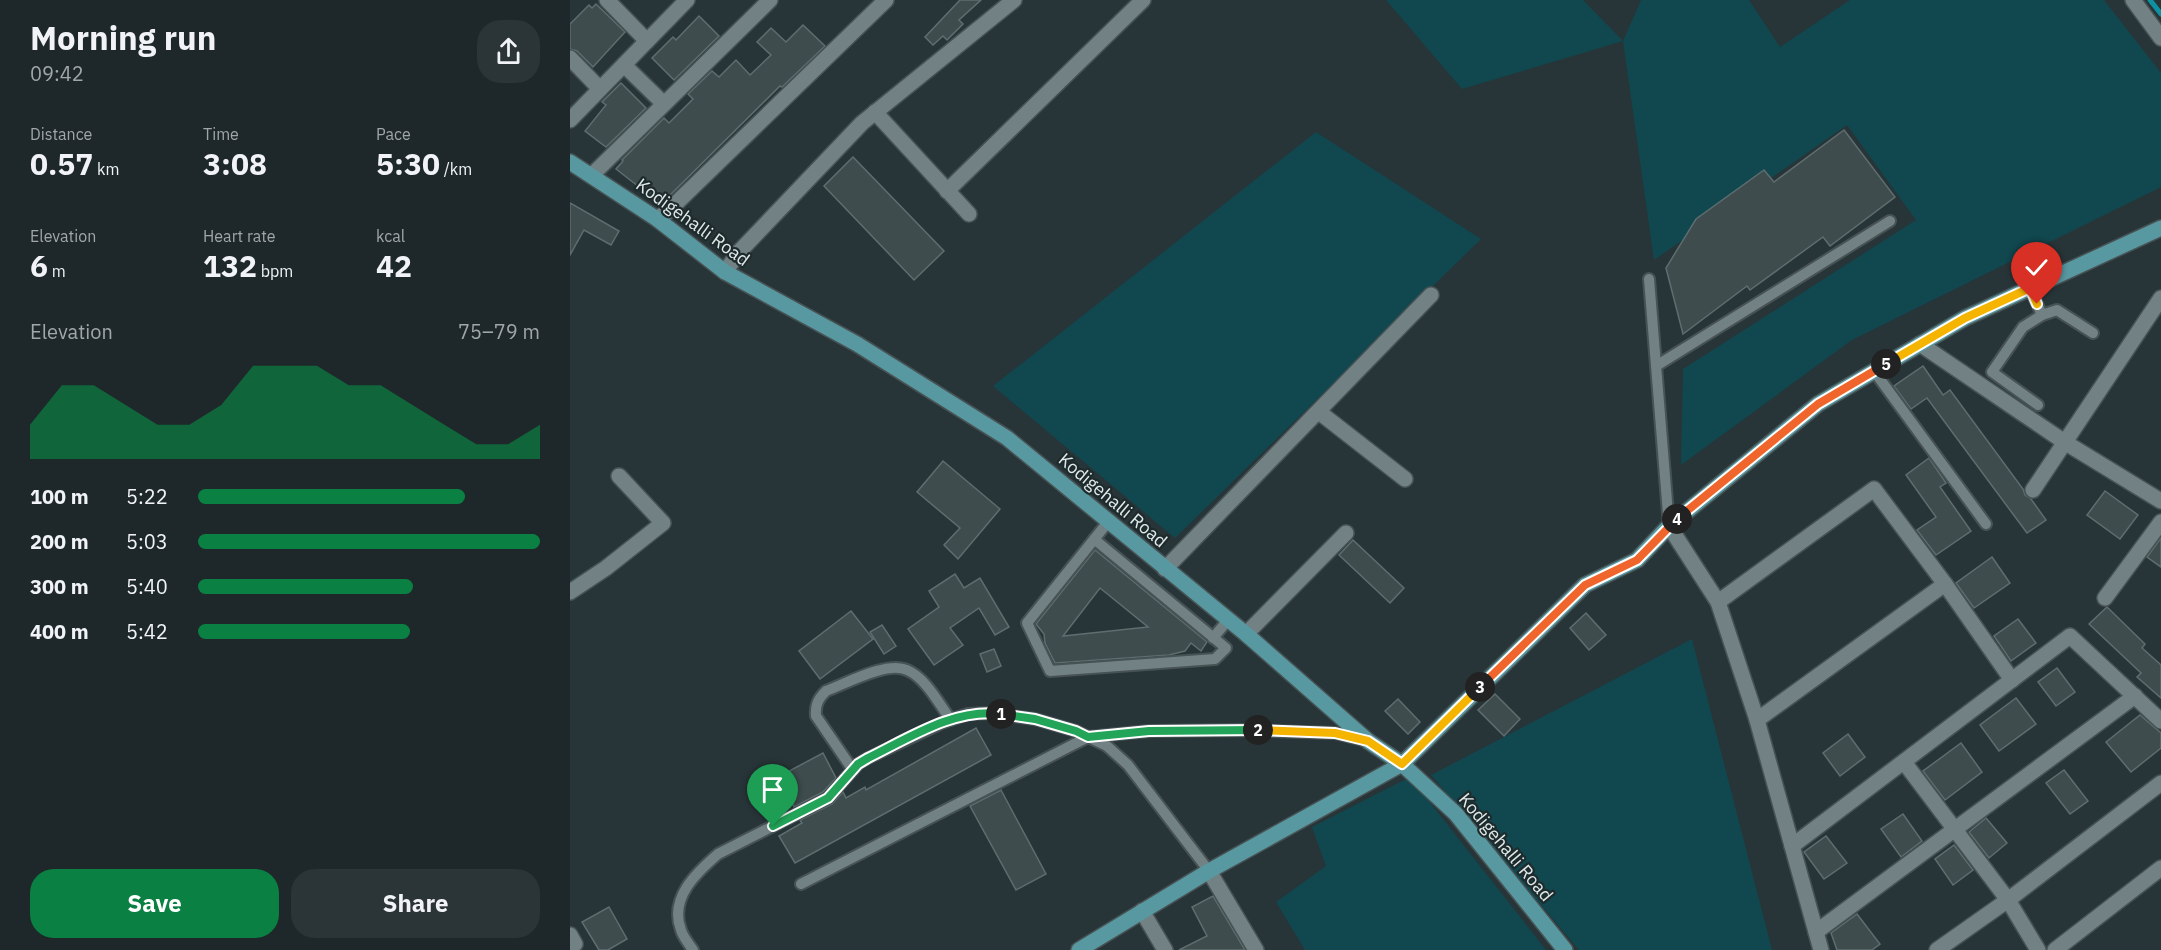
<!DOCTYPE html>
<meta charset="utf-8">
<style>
:root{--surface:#1e282a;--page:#2b3436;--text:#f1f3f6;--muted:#a1a6a8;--accent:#0b8043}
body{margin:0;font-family:"IBM Plex Sans",sans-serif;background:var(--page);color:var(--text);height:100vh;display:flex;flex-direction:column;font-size:22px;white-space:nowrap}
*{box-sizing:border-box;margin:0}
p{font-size:20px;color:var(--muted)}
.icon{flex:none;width:33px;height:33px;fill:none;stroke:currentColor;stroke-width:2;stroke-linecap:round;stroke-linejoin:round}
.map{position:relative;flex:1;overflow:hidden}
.sheet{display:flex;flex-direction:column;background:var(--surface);width:570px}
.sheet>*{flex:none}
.pin{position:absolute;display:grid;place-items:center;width:51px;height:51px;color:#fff;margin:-62px -26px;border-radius:50% 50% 50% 0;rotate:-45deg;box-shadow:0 0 6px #0007}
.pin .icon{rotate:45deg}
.km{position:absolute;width:30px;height:30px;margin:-15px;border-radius:50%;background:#222;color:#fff;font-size:16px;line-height:30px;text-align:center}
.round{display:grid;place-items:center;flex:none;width:63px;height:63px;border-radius:24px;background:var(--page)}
.headline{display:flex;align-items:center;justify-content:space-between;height:102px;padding:0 30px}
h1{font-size:33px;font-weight:700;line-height:45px}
.metrics{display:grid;grid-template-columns:repeat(3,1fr);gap:9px;height:102px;padding:6px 30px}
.metrics div{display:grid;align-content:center}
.metrics b{font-size:30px;font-weight:700}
.metrics small{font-size:16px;font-weight:400}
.metrics p{font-size:16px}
.chart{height:168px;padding:12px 30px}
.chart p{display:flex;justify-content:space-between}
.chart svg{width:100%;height:108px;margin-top:6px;fill:var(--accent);opacity:.7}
.button{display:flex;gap:12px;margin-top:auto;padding:12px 30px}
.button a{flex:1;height:69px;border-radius:24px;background:var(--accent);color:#fff;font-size:24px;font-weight:700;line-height:69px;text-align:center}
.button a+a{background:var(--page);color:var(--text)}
ul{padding:0 30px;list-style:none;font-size:20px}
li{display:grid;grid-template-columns:96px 72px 1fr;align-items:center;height:45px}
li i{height:15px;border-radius:8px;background:var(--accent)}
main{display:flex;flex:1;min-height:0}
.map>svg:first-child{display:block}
</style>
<main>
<section class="sheet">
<div class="headline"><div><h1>Morning run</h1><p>09:42</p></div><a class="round"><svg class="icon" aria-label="share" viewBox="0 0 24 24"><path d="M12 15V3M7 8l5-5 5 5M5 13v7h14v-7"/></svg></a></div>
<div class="metrics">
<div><p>Distance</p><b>0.57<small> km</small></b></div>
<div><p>Time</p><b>3:08</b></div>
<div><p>Pace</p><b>5:30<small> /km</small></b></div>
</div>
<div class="metrics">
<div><p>Elevation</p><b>6<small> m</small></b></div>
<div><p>Heart rate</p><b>132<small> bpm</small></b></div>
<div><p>kcal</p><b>42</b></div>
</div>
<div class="chart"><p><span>Elevation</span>75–79 m</p>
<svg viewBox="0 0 160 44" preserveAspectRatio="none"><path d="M0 44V30L10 14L20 14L30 22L40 30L50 30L60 22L70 6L80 6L90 6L100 14L110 14L120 22L130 30L140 38L150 38L160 30V44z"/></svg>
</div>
<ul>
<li><b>100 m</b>5:22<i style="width:78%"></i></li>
<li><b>200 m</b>5:03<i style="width:100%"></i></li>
<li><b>300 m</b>5:40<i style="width:63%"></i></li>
<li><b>400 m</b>5:42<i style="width:62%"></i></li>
</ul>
<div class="button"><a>Save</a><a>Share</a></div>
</section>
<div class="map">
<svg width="1591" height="950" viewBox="0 0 1591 950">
<rect width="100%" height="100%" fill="#283538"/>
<g fill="#11474e">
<path d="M 816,0 L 1013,0 L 1053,41 L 1071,0 L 1179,0 L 1210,47 L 1280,0 L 1534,0 L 1591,73 L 1591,187 L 1282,340 L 1111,465 L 1113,369 L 1346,220 L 1277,125 L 1084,260 L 1053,41 L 892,89 Z"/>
<path d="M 746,132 L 911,239 L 605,538 L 423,386 Z"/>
<path d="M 1122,639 L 1202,950 L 1009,950 L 861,775 Z"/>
<path d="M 840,777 L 976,950 L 735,950 L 706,902 L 756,866 L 742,827 Z"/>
</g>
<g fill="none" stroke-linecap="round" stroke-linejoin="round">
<path stroke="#0e91a1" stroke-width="5" d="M 1580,0 L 1591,14"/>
</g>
<g fill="#3e4c4e" stroke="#5e6d6f" stroke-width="1.5" fill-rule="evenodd">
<path d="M 390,0 L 411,0 L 389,20 L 393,24 L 377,40 L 373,36 L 363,45 L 355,37 Z"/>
<path d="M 26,4 L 55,32 L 23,67 L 7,51 L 0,49 L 0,24 L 19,5 L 22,8 Z"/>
<path d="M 129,16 L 149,36 L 104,80 L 82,58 L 103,37 L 106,40 Z"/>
<path d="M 233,25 L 255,46 L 212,87 L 210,86 L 91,204 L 46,169 L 53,161 L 52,160 L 94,118 L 99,123 L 123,99 L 118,94 L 142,71 L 149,77 L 166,60 L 180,75 L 201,55 L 187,42 L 201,28 L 216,42 Z"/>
<path d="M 51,83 L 76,108 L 36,147 L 15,131 L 36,105 L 32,102 Z"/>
<path d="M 1274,130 L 1325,197 L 1260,246 L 1253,237 L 1180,290 L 1177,286 L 1113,334 L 1096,268 L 1126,219 L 1194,170 L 1204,182 Z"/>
<path d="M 283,157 L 374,251 L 344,280 L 254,186 Z"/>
<path d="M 0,203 L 49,231 L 41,245 L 14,230 L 0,255 Z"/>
<path d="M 1353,366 L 1373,395 L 1380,390 L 1453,489 L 1455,495 L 1461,499 L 1476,520 L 1457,533 L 1357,398 L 1341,409 L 1324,386 Z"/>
<path d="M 1359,458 L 1376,483 L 1370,487 L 1401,531 L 1366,555 L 1347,530 L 1366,517 L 1336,475 Z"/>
<path d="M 373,461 L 430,509 L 388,559 L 374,545 L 390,528 L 347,492 Z"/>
<path d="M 1535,491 L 1568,515 L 1550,539 L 1517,515 Z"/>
<path d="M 1591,538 L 1591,567 L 1577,557 Z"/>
<path d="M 783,540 L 834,588 L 820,603 L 769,555 Z"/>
<path d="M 525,550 L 637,642 L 631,651 L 621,643 L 615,651 L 599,655 L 485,663 L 475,643 L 474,634 L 466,624 ZM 530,588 L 578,627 L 493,636 Z"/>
<path d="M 1422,557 L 1440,583 L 1404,608 L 1386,583 Z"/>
<path d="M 385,574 L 394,588 L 410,578 L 439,627 L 425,635 L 409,608 L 380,628 L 393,645 L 364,665 L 338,629 L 369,607 L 359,591 Z"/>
<path d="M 1537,607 L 1575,644 L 1572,648 L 1591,665 L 1591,698 L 1567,677 L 1571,673 L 1519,624 Z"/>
<path d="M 281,611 L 303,639 L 250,679 L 229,651 Z"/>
<path d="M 1016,613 L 1036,635 L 1019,650 L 1000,628 Z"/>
<path d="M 1448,619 L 1466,643 L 1441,661 L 1424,636 Z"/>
<path d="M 312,625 L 326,646 L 314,654 L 300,632 Z"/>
<path d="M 424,649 L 431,666 L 417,672 L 410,654 Z"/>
<path d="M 1487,668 L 1505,692 L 1486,706 L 1468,682 Z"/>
<path d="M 925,694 L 950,719 L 934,736 L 908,710 Z"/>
<path d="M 1446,698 L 1466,724 L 1429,751 L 1410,725 Z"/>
<path d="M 828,699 L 850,722 L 838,734 L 815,711 Z"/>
<path d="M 1570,715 L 1591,733 L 1591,748 L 1561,772 L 1536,742 Z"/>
<path d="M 406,728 L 421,755 L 225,863 L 209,836 L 232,823 L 230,820 L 262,804 L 273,792 L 276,798 L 295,787 L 296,790 Z"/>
<path d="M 1278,734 L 1295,757 L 1270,776 L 1253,753 Z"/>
<path d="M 1391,743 L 1412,772 L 1375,800 L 1353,771 Z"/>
<path d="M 253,753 L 266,778 L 253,792 L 224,807 L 208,777 Z"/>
<path d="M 1494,770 L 1518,801 L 1500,814 L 1476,783 Z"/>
<path d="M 431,790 L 476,874 L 446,890 L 400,806 Z"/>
<path d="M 1333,814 L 1352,841 L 1331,857 L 1311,829 Z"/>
<path d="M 1416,818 L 1437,843 L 1419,858 L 1399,832 Z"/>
<path d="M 1256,836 L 1277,863 L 1254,879 L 1234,852 Z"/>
<path d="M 1384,845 L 1403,870 L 1383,885 L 1365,859 Z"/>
<path d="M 643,896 L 675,950 L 609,950 L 637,936 L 622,907 Z"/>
<path d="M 39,907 L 57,939 L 38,950 L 29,950 L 12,922 Z"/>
<path d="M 1287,914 L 1310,944 L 1302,950 L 1267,950 L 1261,933 Z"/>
</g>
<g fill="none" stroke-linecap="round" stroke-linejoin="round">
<defs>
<g id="lane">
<path d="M 1079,279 L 1099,526"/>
<path d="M 1460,288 L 1472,315 L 1487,310 L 1523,333"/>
<path d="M 1086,366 L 1320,221"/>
<path d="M 1304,371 L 1416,524"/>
<path d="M 1468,405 L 1422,372 L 1453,327 L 1472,315"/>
<path d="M 524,539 L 656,648 L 645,659 L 480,671 L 457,623 L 538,522"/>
<path d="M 643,638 L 658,620"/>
<path d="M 283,770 L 246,716 C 245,705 248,699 256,691 C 277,683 317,661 337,670 C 356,678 369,704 381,720"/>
<path d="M 231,884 L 518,737 L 579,731 L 672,730 L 765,733 L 797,741"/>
<path d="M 123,950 C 119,944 113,937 111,930 C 99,898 126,873 148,854 L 258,798 L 288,764 L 298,758 L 374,722 L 398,714 L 420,713 L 465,719 L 506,731 L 537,746 L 558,765 L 639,871"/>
</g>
<g id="street">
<path d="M 37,0 L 77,41"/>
<path d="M 1563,0 L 1591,38"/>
<path d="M 0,58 L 30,89"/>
<path d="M 54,65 L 94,104"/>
<path d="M 305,112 L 399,214"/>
<path d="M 0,120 L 117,0"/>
<path d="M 22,175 L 200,0"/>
<path d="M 377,191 L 573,0"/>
<path d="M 87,219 L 97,212 L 316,0"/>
<path d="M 155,272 L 169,252 L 292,123 L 444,0"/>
<path d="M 1350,344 L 1496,443 L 1591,501"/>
<path d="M 749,412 L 835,479"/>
<path d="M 1463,490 L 1591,298"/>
<path d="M 1099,526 L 1148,602 L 1187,720 L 1251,950"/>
<path d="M 595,569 L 861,295"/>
<path d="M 0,592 L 36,568 L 93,523 L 49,476"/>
<path d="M 1535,598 L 1591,522"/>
<path d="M 1148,602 L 1304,489 L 1375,584 L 1442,680"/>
<path d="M 676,634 L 776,533"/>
<path d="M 1187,720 L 1375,584"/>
<path d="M 1334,762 L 1438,900 L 1468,950"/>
<path d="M 1222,846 L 1500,636 L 1591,721"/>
<path d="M 639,871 L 686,950"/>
<path d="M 572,911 L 595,950"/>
<path d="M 1246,932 L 1565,696"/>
<path d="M 0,935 L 5,944"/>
<path d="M 1367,950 L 1438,900 L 1591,783"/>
<path d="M 1485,950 L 1591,868"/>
</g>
<g id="secondary">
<path d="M 0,162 L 87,219 L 155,272 L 287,344 L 437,438 L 676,634 L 798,741 L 832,764 L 886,814 L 995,950"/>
<path d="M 509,950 L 639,871 L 832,764 L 1015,585 L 1067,560 L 1099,526 L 1248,404 L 1395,318 L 1591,228"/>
</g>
</defs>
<use href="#lane" stroke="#465254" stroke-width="14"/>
<use href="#street" stroke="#465254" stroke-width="18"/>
<use href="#secondary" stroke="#465254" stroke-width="18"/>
<use href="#lane" stroke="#728184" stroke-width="10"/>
<use href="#street" stroke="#728184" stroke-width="15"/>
<use href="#secondary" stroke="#5898a1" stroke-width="15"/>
</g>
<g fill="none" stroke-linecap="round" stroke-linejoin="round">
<defs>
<path id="split-1" d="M 203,826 L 258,798 L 288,764 L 298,758 C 339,738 384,708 431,714"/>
<path id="split-2" d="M 431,714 L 465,719 L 506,731 L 518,737 L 579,731 L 688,730"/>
<path id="split-3" d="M 688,730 L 765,733 L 798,741 L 832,764 L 910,687"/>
<path id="split-4" d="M 910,687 L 1015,585 L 1067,560 L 1107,519"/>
<path id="split-5" d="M 1107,519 L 1248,404 L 1316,364"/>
<path id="split-6" d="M 1316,364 L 1395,318 L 1460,288 L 1467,304"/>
</defs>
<use href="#split-1" stroke="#fff" stroke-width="12"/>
<use href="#split-2" stroke="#fff" stroke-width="12"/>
<use href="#split-3" stroke="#fff" stroke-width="12"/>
<use href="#split-4" stroke="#fff" stroke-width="12"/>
<use href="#split-5" stroke="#fff" stroke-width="12"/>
<use href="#split-6" stroke="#fff" stroke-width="12"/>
<use href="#split-1" stroke="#22a559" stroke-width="8"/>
<use href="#split-2" stroke="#22a559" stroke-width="8"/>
<use href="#split-3" stroke="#f5b400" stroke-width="8"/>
<use href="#split-4" stroke="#f0652b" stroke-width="8"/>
<use href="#split-5" stroke="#f0652b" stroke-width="8"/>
<use href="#split-6" stroke="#f5b400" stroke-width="8"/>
</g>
<g text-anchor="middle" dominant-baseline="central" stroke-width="4.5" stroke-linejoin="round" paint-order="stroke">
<g font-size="18" fill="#e1eaeb" stroke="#1e2b2d">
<text transform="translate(123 222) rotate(36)">Kodigehalli Road</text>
<text transform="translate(543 500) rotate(40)">Kodigehalli Road</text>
<text transform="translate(936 847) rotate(50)">Kodigehalli Road</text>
</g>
</g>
</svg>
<div class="pin" style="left:203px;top:826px;background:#1e9e55"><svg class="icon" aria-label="arrive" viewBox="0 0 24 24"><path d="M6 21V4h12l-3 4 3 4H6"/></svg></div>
<div class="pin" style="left:1467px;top:304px;background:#d93025"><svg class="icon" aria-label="check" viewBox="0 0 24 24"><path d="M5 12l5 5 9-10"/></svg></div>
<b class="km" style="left:431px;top:714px">1</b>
<b class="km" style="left:688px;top:730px">2</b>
<b class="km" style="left:910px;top:687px">3</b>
<b class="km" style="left:1107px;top:519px">4</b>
<b class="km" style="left:1316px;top:364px">5</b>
</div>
</main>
